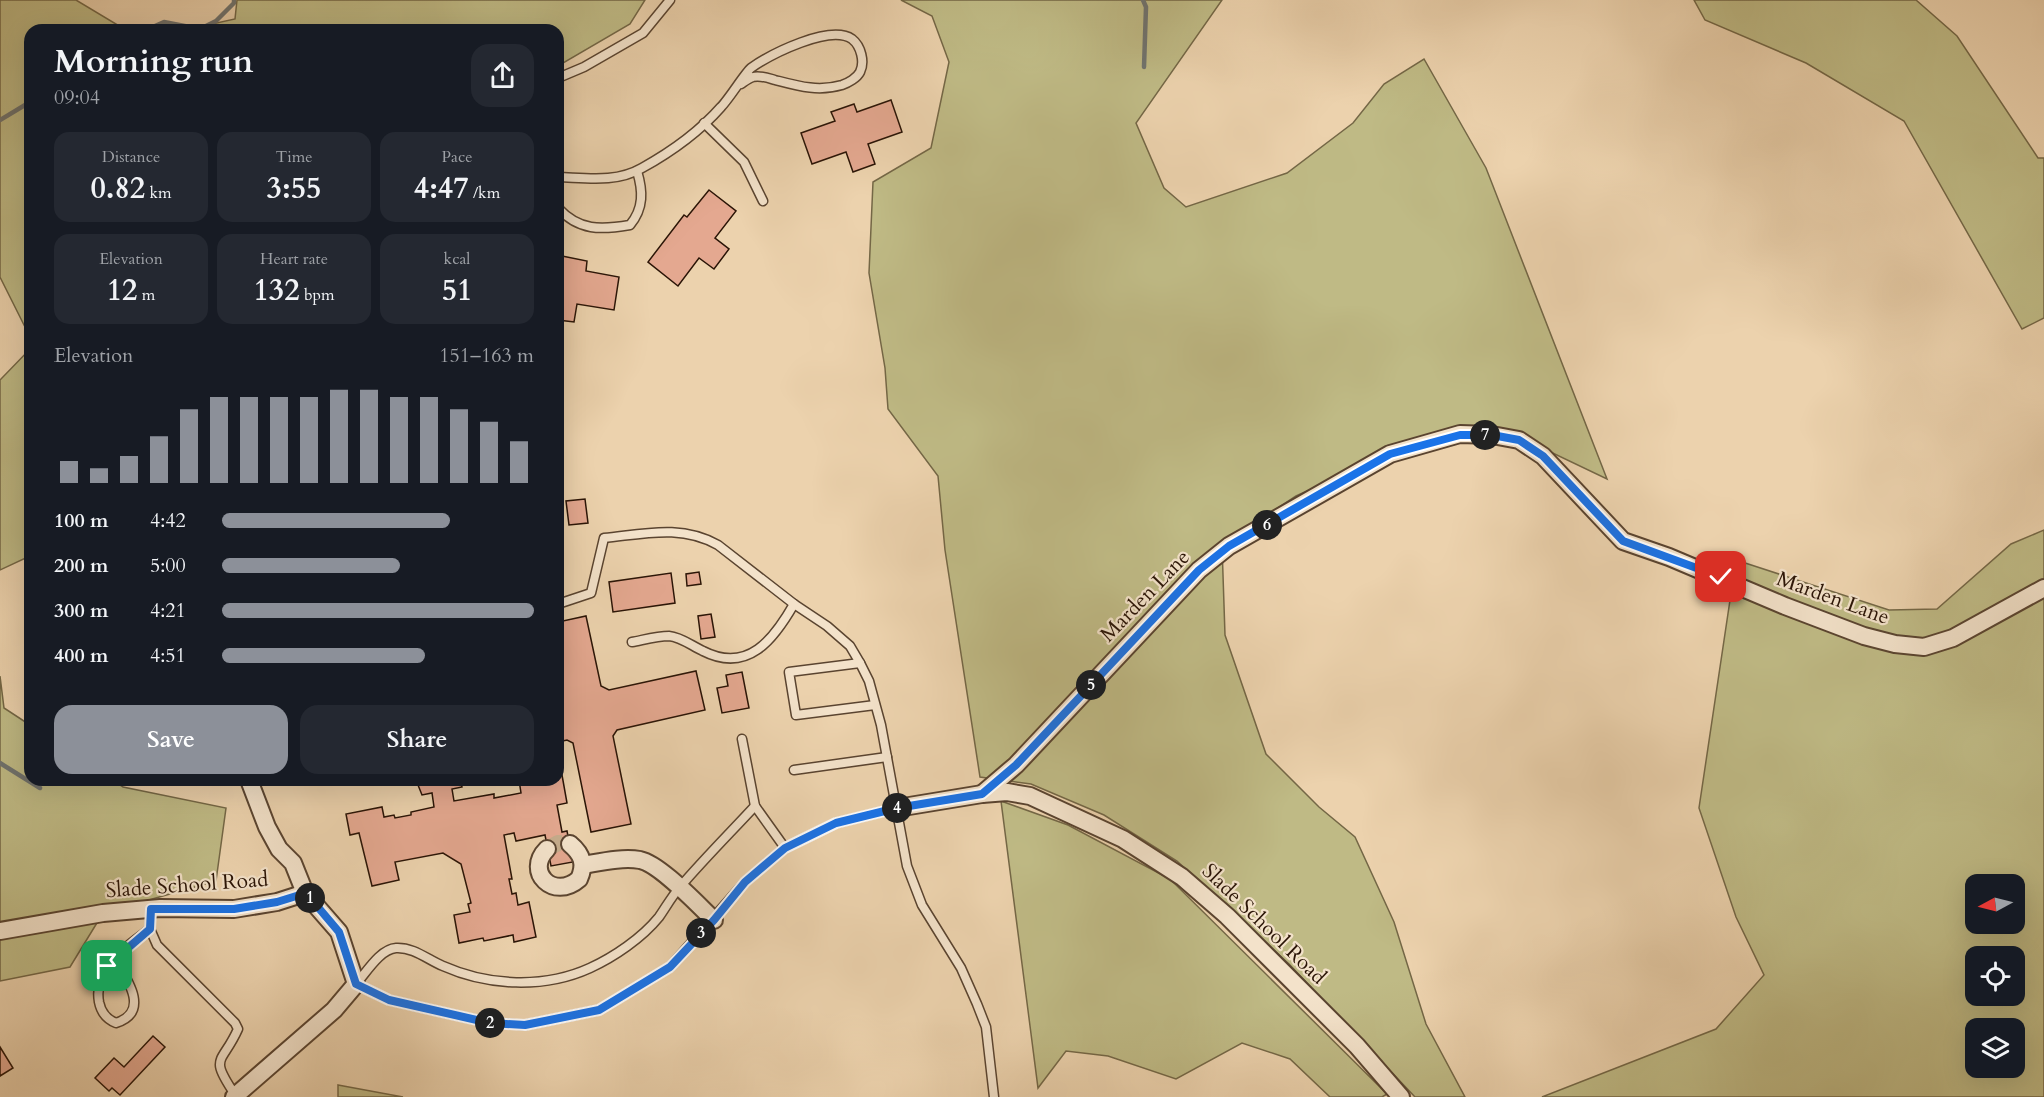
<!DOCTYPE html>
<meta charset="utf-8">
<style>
:root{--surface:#171b24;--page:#242831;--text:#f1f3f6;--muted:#9ea1a6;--accent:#8c9099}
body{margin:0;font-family:Cardo,serif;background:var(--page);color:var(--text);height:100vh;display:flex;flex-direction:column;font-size:22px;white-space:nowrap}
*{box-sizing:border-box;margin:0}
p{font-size:20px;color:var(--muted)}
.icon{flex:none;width:33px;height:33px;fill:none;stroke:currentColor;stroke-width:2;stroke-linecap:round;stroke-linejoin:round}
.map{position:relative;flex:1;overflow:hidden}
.side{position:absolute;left:24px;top:24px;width:540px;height:762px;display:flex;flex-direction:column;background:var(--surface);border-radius:18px;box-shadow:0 6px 24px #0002}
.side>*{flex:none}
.needle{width:39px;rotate:263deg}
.tools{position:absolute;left:1965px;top:874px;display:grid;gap:12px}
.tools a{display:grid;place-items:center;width:60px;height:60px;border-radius:12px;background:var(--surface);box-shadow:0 6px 24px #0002;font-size:30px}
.pin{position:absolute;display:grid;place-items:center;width:51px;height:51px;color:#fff;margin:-26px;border-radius:12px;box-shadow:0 3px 9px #0006}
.km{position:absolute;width:30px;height:30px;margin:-15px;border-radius:50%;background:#222;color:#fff;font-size:16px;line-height:30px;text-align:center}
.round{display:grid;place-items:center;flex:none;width:63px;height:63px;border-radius:18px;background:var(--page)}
.head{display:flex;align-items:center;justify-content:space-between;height:102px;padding:0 30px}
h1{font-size:33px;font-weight:700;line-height:45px}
.metrics{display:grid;grid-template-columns:repeat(3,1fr);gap:9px;height:102px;padding:6px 30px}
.metrics div{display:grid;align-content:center;border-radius:15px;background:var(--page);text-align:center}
.metrics b{font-size:30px;font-weight:700}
.metrics small{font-size:16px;font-weight:400}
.metrics p{font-size:16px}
.chart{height:168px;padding:12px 30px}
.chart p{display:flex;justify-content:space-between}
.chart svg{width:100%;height:108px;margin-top:6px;stroke:var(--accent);stroke-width:6}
.cta{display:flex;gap:12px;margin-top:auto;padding:12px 30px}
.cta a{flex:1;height:69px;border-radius:18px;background:var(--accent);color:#fff;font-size:24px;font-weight:700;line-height:69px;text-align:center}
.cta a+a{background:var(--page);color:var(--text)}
ul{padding:0 30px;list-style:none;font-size:20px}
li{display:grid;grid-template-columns:96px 72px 1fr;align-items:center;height:45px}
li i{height:15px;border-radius:8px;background:var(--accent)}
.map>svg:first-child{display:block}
</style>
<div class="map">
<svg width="2044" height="1097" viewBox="0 0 2044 1097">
<rect width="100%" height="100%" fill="#ecd2ad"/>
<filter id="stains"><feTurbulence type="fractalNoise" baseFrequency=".00333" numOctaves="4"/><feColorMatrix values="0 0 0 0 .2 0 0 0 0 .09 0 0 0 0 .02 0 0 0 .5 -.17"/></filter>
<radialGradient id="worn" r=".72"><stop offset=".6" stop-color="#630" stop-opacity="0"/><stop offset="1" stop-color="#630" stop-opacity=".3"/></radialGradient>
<g fill="#bfba85" stroke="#746746" stroke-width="1.5" fill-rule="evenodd">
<path d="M 0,0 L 76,0 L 126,30 L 30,30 L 30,337 L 0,277 Z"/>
<path d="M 237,0 L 645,0 L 630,24 L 558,66 L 558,30 L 185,30 L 235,19 Z"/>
<path d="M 901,0 L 1222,0 L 1136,123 L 1164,188 L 1186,207 L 1287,173 L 1353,123 L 1384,84 L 1424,59 L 1486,168 L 1607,479 L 1536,445 L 1459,440 L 1390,454 L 1296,496 L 1222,545 L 1225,635 L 1266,754 L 1319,807 L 1355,837 L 1394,922 L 1426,1024 L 1465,1097 L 1415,1097 L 1289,964 L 1177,861 L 1104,815 L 1031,784 L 980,777 L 945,550 L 938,476 L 888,409 L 885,368 L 869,273 L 873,182 L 931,148 L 949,62 L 932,16 Z"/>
<path d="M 1694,0 L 1916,0 L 1957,36 L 2038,158 L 2044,158 L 2044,318 L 2022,329 L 1904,121 L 1806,63 L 1705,20 Z"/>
<path d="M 30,349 L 30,556 L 0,570 L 0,380 Z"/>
<path d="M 2044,530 L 2044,1097 L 1542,1097 L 1716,1029 L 1764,975 L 1736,917 L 1699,808 L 1736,560 L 1889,610 L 1937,609 L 2011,544 ZM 1976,885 L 2014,885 L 2014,924 L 1976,924 ZM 1976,957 L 2014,957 L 2014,996 L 1976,996 ZM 1976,1029 L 2014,1029 L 2014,1068 L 1976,1068 Z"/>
<path d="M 0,676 L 4,708 L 30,725 L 30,780 L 113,780 L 123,787 L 226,808 L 216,881 L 103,913 L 70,967 L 0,981 Z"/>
<path d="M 1001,801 L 1068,825 L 1170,879 L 1387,1094 L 1382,1097 L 1330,1097 L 1290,1059 L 1242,1043 L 1176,1079 L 1108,1056 L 1066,1051 L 1038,1088 Z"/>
<path d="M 338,1085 L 403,1097 L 338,1097 Z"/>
</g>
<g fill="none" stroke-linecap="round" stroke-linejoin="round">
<g stroke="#707470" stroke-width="4.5">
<path d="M 1143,0 L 1146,7 L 1144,67"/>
<path d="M 146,30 L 164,22 L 200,29 L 216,21 L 234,3 L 234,0"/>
<path d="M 0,120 L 30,102"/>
<path d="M 0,763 L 40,788"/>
</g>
</g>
<g fill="#e4a890" stroke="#2a1406" stroke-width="1.5">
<path d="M 891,100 L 902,132 L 868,144 L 875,164 L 853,172 L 846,152 L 812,164 L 801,133 L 835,121 L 831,112 L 854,104 L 857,112 Z"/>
<path d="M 709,190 L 736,211 L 715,238 L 729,249 L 714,269 L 699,258 L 678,286 L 648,262 L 684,215 L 687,217 Z"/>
<path d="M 562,256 L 587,261 L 586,271 L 619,277 L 614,310 L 577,304 L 574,322 L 558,320 L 558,263 L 561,264 Z"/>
<path d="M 585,499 L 588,523 L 569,525 L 566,501 Z"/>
<path d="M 699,572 L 701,584 L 687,586 L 686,574 Z"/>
<path d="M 671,573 L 675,603 L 613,612 L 609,582 Z"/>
<path d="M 711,614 L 715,637 L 701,639 L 698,616 Z"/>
<path d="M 586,616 L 601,686 L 609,690 L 696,671 L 705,710 L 617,730 L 613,736 L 631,824 L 591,832 L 573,743 L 567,740 L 558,742 L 558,701 L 562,694 L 558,674 L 558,622 Z"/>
<path d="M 27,636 L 30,637 L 30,663 L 25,663 Z"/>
<path d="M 742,672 L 749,708 L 722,713 L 717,688 L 728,686 L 726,675 Z"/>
<path d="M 562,775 L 567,803 L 557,805 L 562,832 L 567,831 L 573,862 L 551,866 L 545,835 L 516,841 L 514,833 L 504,835 L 512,879 L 509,879 L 512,894 L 516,893 L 518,905 L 529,902 L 536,937 L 514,942 L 513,935 L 484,941 L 483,938 L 459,943 L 454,915 L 470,912 L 468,904 L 471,903 L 461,864 L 443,853 L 395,862 L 399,880 L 372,886 L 359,833 L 350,835 L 346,814 L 382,807 L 384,817 L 394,815 L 395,818 L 411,815 L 411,812 L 434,807 L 432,793 L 422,795 L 416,780 L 460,780 L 462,787 L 452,789 L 454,801 L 494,794 L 494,798 L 521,793 L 519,780 L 558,780 L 558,776 Z"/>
<path d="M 153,1036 L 165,1047 L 120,1095 L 112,1088 L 109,1091 L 95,1078 L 114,1058 L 124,1067 Z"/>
<path d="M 0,1047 L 13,1068 L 0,1076 Z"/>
</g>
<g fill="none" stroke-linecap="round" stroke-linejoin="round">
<path stroke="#c5ac8c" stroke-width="16" stroke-dasharray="16 8" stroke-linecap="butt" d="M 547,849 L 558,843 L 570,844"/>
<defs>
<g id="service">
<path d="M 558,78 L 584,67 L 643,33 L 670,0"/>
<path d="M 704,123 L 744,162 L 763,201"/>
<path d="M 558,177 C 587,178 616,183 642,168 C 671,152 699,132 721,107 C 729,99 745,73 751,68 C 771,54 830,24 852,39 C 861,46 865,62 860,72 C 857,78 848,83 842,85 C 818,92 798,86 775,80 C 768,78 760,75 753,77 C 749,78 744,82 741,84"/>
<path d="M 558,208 C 579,231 601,230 630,225 C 644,208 643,191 637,171"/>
<path d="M 558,604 L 591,593 L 604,538 C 644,534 681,524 718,545 L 794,604 L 827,626 L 850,646 L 860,663 L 869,681 L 881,725 L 907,866 L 922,905 L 961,968 L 977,1004 L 986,1027 L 994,1097"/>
<path d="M 632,642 C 643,640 657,636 669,636 C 681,637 692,646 703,651 C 748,674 774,639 794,604"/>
<path d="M 860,663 L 789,672 L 796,715 L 875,705"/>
<path d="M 742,739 L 755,806 L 785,848"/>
<path d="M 794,770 L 887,757"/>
<path d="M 755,806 C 730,833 704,859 680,887 C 672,896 666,907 659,917 C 642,938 614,957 590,968 C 544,989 488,986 443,966 C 428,960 414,947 396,948 C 380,949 366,973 356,984 L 389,1000 L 490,1023 L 525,1025 L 599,1010 L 670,967 L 745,882 L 785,848 L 836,823 L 897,808"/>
<path d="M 151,909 L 150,929 L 157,945 L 235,1023 L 238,1029 C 222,1065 208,1055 236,1096"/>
<path d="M 115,959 C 128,980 150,1012 116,1023 C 106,1019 101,1012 99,1002 C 93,967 126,947 150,929"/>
</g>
<g id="minor">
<path d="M 982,794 L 1016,765 L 1199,570 L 1229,546 L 1390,454 L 1460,434 L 1492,435 L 1519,440 L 1543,456 L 1623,541 L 1669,557 L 1785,606 L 1864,636 L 1895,644 L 1924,647 L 1953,638 L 2044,588"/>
<path d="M 897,808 L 982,794 L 1007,792 L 1030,796 L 1123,839 L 1182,877 L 1227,916 L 1357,1046 L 1401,1097"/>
<path d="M 547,849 C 524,872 554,901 579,879 C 586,864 582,854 570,844"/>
<path d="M 583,865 C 601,862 622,857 640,860 C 660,864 698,905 714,920"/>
<path d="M 0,931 L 103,913 L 160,908 L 234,909 L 277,902 L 305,893"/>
<path d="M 234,1097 L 334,1010 L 356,984 L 339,932 L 305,893 L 293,863 L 279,849 L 267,827 L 249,780"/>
</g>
</defs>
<use href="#service" stroke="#5a4430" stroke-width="11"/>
<use href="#minor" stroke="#5a4430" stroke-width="20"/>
<use href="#service" stroke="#f3e2ca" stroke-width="8"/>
<use href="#minor" stroke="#f3e2ca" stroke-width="16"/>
</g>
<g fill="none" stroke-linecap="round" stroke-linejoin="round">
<defs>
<path id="route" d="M 107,966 L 150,929 L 151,909 L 234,909 L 277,902 L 306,893 L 339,932 L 356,984 L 389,1000 L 490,1023 L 525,1025 L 599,1010 L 670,967 L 714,920 L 745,882 L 785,848 L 836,823 L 897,808 L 982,794 L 1016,765 L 1199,570 L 1229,546 L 1390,454 L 1460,435 L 1492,435 L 1519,440 L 1543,456 L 1623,541 L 1721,577"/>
</defs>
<use href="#route" stroke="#fff" stroke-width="12"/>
<use href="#route" stroke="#1a73e8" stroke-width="8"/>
</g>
<g text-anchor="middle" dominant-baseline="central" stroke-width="4.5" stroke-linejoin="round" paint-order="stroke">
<g font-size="21" fill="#2a1406" stroke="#f3e2ca">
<text transform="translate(1145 596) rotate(-46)">Marden Lane</text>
<text transform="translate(1833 598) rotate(20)">Marden Lane</text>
<text transform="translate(187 885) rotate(-4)">Slade School Road</text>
<text transform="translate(1264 924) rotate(44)">Slade School Road</text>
</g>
</g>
<rect width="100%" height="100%" filter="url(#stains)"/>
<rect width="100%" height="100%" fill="url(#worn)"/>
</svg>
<div class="tools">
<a><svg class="needle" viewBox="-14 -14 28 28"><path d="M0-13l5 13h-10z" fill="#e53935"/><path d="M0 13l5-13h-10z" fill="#9ea1a6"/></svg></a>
<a><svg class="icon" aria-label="locate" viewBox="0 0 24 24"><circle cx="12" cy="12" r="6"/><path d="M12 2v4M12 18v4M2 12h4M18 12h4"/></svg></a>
<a><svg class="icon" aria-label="layers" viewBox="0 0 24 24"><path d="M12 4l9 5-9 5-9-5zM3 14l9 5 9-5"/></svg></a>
</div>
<div class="pin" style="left:107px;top:966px;background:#1e9e55"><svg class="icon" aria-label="arrive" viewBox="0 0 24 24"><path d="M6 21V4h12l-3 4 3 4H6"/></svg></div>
<div class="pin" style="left:1721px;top:577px;background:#d93025"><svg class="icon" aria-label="check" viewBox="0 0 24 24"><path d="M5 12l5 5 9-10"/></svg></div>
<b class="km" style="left:310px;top:898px">1</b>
<b class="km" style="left:490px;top:1023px">2</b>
<b class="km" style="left:701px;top:933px">3</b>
<b class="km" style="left:897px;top:808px">4</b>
<b class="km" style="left:1091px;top:685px">5</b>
<b class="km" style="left:1267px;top:525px">6</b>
<b class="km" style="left:1485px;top:435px">7</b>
<section class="side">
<div class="head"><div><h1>Morning run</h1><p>09:04</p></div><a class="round"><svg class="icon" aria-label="share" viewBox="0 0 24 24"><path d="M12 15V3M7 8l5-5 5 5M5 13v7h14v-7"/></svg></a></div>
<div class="metrics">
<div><p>Distance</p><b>0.82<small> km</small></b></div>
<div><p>Time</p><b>3:55</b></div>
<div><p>Pace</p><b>4:47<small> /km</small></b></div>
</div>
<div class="metrics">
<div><p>Elevation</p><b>12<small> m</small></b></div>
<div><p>Heart rate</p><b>132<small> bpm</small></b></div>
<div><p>kcal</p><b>51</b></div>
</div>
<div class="chart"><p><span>Elevation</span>151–163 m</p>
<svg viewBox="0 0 160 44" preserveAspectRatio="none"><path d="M5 44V35M15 44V38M25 44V33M35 44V25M45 44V14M55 44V9M65 44V9M75 44V9M85 44V9M95 44V6M105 44V6M115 44V9M125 44V9M135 44V14M145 44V19M155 44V27"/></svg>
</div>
<ul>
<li><b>100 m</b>4:42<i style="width:73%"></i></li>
<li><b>200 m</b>5:00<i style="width:57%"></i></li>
<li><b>300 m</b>4:21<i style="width:100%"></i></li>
<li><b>400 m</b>4:51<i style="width:65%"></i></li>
</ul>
<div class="cta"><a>Save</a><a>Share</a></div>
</section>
</div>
